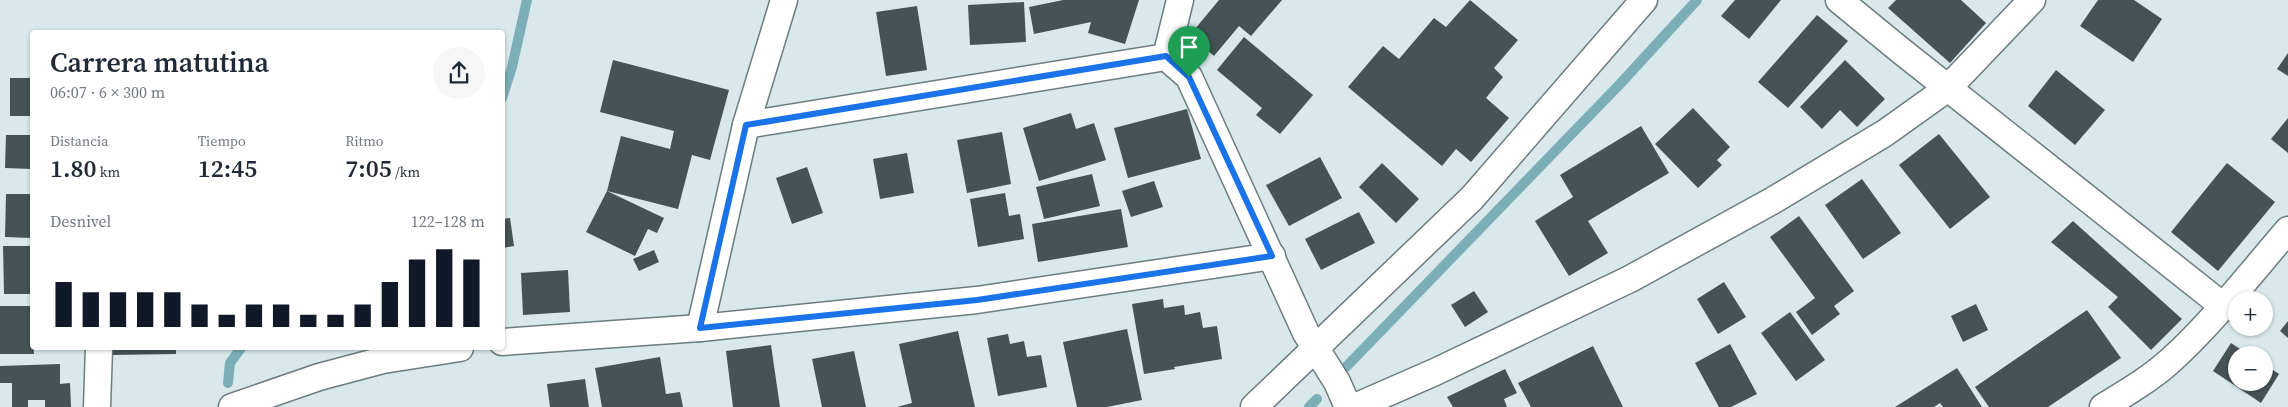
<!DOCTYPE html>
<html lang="es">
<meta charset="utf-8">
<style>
:root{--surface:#fff;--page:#f6f6f7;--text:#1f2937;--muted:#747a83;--accent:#111827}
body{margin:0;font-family:"Source Serif 4",serif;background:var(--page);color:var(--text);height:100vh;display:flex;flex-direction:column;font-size:19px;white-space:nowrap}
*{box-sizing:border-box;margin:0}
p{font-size:16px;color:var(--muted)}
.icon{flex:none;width:28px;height:28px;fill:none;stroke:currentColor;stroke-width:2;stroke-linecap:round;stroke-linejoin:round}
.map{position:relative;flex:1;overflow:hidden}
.side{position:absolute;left:30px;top:30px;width:475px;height:320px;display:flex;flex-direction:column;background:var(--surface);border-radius:5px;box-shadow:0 1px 4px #0004}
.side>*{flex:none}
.fabs{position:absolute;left:2228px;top:291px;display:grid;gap:10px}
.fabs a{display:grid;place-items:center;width:45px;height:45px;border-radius:50%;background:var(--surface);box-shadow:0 1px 4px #0004;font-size:25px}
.pin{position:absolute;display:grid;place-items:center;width:42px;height:42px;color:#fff;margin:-51px -21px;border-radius:50% 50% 50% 0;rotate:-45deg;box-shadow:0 0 5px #0007}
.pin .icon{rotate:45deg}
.round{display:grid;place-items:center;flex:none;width:52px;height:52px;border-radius:26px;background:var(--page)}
.headline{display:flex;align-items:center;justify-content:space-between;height:85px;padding:0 20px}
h1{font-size:28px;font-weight:600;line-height:38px}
.figures{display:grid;grid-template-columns:repeat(3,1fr);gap:8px;height:85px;padding:5px 20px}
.figures div{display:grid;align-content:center}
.figures b{font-size:25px;font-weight:600}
.figures small{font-size:14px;font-weight:400}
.figures p{font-size:14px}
.chart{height:140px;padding:10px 20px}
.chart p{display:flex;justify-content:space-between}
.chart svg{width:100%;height:90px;margin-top:5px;stroke:var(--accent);stroke-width:6}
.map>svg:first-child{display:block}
</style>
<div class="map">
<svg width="2288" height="407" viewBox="0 0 2288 407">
<rect width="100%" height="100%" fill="#d8e8eb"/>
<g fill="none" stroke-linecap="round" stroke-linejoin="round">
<g stroke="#7baeb7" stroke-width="10">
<path d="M 502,98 L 512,67 L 527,0"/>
<path d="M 1346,367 L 1620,84 L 1697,0"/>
<path d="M 228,383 L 230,363 L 241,348"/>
<path d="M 1309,407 L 1317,399"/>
</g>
</g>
<g fill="#455355">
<path d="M 1063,0 L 1139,0 L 1125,44 L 1088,33 L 1091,22 L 1034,34 L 1029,7 Z"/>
<path d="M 1219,0 L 1282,0 L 1251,36 L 1239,26 L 1214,56 L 1190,35 Z"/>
<path d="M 1470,0 L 1518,40 L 1494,68 L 1503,77 L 1486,98 L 1509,118 L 1471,162 L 1456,149 L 1442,166 L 1348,87 L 1383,46 L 1399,59 L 1434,18 L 1446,27 Z"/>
<path d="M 1735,0 L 1781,0 L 1749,39 L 1721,16 Z"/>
<path d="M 1896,0 L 1961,0 L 1986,23 L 1950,63 L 1888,8 Z"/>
<path d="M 2098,0 L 2134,0 L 2162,19 L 2133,62 L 2080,26 Z"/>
<path d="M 1024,2 L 1026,42 L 970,45 L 968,5 Z"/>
<path d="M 917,6 L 927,70 L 886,76 L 876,12 Z"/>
<path d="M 1817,15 L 1848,41 L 1788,108 L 1758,82 Z"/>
<path d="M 1244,37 L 1313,95 L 1280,134 L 1256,115 L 1262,108 L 1217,70 Z"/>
<path d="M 2288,53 L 2288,76 L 2277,69 Z"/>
<path d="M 613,60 L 729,90 L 710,160 L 692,155 L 678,209 L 607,191 L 621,136 L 670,149 L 674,131 L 600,112 Z"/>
<path d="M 1845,60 L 1885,99 L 1857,127 L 1840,110 L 1822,129 L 1800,107 Z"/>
<path d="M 2056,70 L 2105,110 L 2075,145 L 2028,106 Z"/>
<rect x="10" y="78" width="22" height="38"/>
<path d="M 1693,108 L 1730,147 L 1717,160 L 1722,165 L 1698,188 L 1655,144 Z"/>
<path d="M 1187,109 L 1201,159 L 1128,178 L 1114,128 Z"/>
<path d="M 1071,113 L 1076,129 L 1094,123 L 1106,160 L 1039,181 L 1023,128 Z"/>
<path d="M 2288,118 L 2288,153 L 2271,139 Z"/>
<path d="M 1641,126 L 1669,173 L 1588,221 L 1608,253 L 1569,276 L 1535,221 L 1573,197 L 1560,175 Z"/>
<path d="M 1002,132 L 1011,184 L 967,193 L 957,140 Z"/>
<path d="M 1939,134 L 1990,197 L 1950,229 L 1899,165 Z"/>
<path d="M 6,135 L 32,135 L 32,169 L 5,168 Z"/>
<path d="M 907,153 L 914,193 L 880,199 L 873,159 Z"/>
<path d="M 1320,157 L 1342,198 L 1289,226 L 1266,185 Z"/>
<path d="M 1382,163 L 1419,199 L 1396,223 L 1359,187 Z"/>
<path d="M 2227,163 L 2275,202 L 2218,271 L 2171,232 Z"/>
<path d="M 807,167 L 823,213 L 792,224 L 776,178 Z"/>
<path d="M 1092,174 L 1100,206 L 1044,219 L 1036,187 Z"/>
<path d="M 1862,179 L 1901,233 L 1863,259 L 1825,205 Z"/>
<path d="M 1154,181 L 1163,207 L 1131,217 L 1122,191 Z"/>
<path d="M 607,191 L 664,218 L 657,233 L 648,229 L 635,256 L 586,232 Z"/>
<path d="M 1005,193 L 1009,216 L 1020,214 L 1024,239 L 978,247 L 970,199 Z"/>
<path d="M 6,194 L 32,194 L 32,238 L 5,237 Z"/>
<path d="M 1121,209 L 1128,247 L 1038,262 L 1032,224 Z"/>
<path d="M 1359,212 L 1375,243 L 1321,270 L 1305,239 Z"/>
<path d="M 1799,216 L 1854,291 L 1834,306 L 1840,314 L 1812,335 L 1796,312 L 1815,298 L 1770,237 Z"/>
<path d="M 510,218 L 514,246 L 502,248 L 502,219 Z"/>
<path d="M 2073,221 L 2182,319 L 2151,350 L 2108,307 L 2118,297 L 2051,242 Z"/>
<path d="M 3,246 L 32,246 L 32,294 L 4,294 Z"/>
<path d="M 654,250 L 659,262 L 639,271 L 633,259 Z"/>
<path d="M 568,270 L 570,312 L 523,315 L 521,273 Z"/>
<path d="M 1724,282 L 1746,317 L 1718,334 L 1697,299 Z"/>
<path d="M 1474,291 L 1488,312 L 1465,327 L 1451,305 Z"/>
<path d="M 1163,299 L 1164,308 L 1184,305 L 1185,315 L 1200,312 L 1203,328 L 1217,326 L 1222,359 L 1174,367 L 1175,369 L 1144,374 L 1132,304 Z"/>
<path d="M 1976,304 L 1988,330 L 1963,342 L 1951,316 Z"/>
<path d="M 0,306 L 32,306 L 34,354 L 0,354 Z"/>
<path d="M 2087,310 L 2121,358 L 2048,407 L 1989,407 L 1975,387 Z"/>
<path d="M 1790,312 L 1825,360 L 1796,381 L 1761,333 Z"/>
<path d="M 2288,321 L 2288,338 L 2280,331 Z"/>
<path d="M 1127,329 L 1142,400 L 1107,407 L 1077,407 L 1063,342 Z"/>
<path d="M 958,331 L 975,407 L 897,407 L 912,403 L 899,344 Z"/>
<path d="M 1008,334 L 1010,344 L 1024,341 L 1027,357 L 1041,355 L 1047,387 L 998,396 L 987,338 Z"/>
<path d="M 2231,343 L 2249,355 L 2236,355 L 2236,382 L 2264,382 L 2264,364 L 2279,374 L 2261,403 L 2213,371 Z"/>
<path d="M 1730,344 L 1757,394 L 1731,407 L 1719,407 L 1695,363 Z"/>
<path d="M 771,345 L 780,407 L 733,407 L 726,351 Z"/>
<path d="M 1593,346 L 1623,407 L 1531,407 L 1518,383 Z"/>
<path d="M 111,348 L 176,348 L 176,354 L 111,355 Z"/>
<path d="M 854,351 L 866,407 L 822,407 L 812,359 Z"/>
<path d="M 660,357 L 666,394 L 680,392 L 683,407 L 602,407 L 595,368 Z"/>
<path d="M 60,364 L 60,384 L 70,383 L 71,407 L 45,407 L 45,400 L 28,400 L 28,407 L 12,407 L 12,383 L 0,383 L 0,366 Z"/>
<path d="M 1957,368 L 1982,407 L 1943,407 L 1940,403 L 1934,407 L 1895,407 Z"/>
<path d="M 1505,369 L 1517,393 L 1504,399 L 1507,407 L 1453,407 L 1447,397 Z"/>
<path d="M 585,379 L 589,407 L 550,407 L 547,384 Z"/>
</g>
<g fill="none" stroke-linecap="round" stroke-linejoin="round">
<defs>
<g id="street">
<path d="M 1839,0 L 1900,50 L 2223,306"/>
<path d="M 1166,57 L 1180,0"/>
<path d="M 746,125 L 1166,57 L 1189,77 L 1306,333 L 1337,382 L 1348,407"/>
<path d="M 700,328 L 746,125 L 784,0"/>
<path d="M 502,342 L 700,328 L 977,300 L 1272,256"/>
<path d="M 97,407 L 99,348"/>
<path d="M 232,407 L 319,377 L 383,360 L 460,348"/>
<path d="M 1254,407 L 1472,198 L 1644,0"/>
<path d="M 1355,407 L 1435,372 L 1630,279 L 1772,201 L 1885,133 L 1948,88 L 2032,0"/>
<path d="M 2103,407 C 2126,393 2150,379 2170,361 C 2213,322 2250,274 2288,230"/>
</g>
</defs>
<use href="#street" stroke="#6d7c7e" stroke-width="29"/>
<use href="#street" stroke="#fff" stroke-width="26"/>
</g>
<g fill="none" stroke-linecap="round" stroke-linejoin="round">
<defs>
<path id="route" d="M 1166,56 L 1189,77 L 1272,256 L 977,300 L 700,328 L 746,125 Z"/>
</defs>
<use href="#route" stroke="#fff" stroke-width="10"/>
<use href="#route" stroke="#1a73e8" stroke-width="6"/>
</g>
</svg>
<div class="fabs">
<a>+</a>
<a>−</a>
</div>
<div class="pin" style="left:1189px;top:77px;background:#1e9e55"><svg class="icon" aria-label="arrive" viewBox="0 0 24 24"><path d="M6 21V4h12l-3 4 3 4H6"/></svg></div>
<section class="side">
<div class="headline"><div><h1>Carrera matutina</h1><p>06:07 · 6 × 300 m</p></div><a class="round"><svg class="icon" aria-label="share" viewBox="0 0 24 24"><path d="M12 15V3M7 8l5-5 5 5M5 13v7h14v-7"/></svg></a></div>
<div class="figures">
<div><p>Distancia</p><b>1.80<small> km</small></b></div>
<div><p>Tiempo</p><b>12:45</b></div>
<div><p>Ritmo</p><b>7:05<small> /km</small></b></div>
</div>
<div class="chart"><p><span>Desnivel</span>122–128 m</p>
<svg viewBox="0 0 160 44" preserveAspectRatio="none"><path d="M5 44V22M15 44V27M25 44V27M35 44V27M45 44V27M55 44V33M65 44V38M75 44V33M85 44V33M95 44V38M105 44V38M115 44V33M125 44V22M135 44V11M145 44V6M155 44V11"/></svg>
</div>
</section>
</div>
